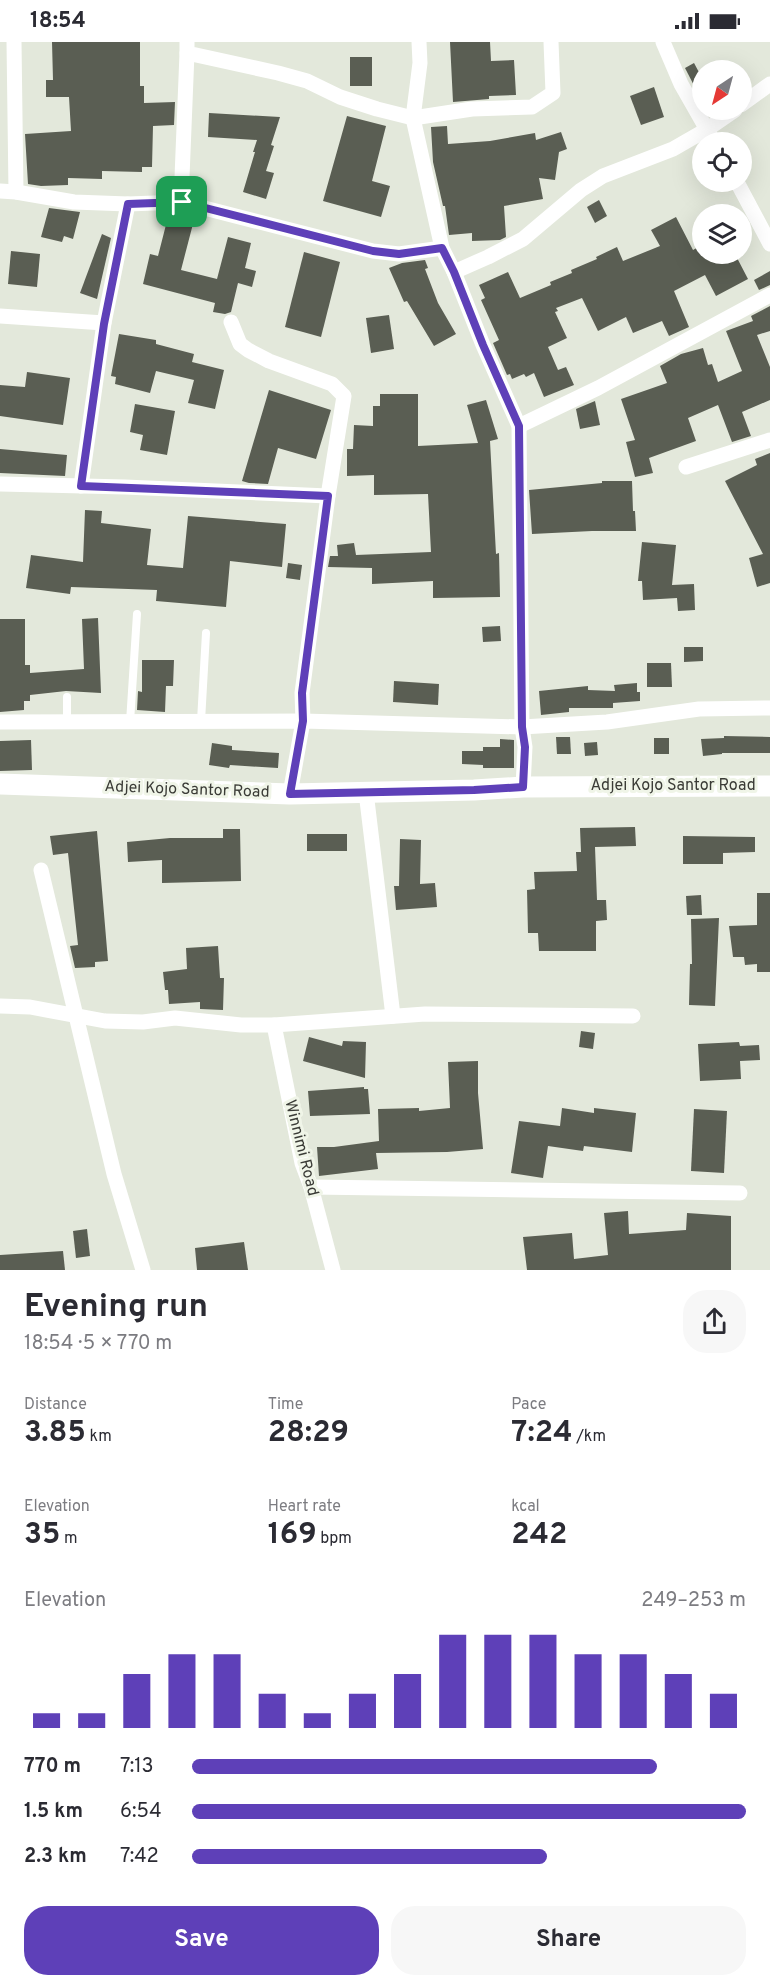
<!DOCTYPE html>
<meta charset="utf-8">
<style>
:root{--surface:#fff;--page:#f7f7f7;--text:#2b2b33;--muted:#7c7c81;--accent:#5e40b8}
body{margin:0;font-family:Overpass,sans-serif;background:var(--page);color:var(--text);height:100vh;display:flex;flex-direction:column;font-size:22px;white-space:nowrap}
*{box-sizing:border-box;margin:0}
p{font-size:20px;color:var(--muted)}
.icon{flex:none;width:33px;height:33px;fill:none;stroke:currentColor;stroke-width:2;stroke-linecap:round;stroke-linejoin:round}
.map{position:relative;height:1228px;overflow:hidden}
.panel{display:flex;flex-direction:column;background:var(--surface);flex:1}
.panel>*{flex:none}
.needle{width:39px;rotate:216deg}
.tools{position:absolute;left:692px;top:18px;display:grid;gap:12px}
.tools a{display:grid;place-items:center;width:60px;height:60px;border-radius:50%;background:var(--surface);box-shadow:0 6px 24px #0002;font-size:30px}
.pin{position:absolute;display:grid;place-items:center;width:51px;height:51px;color:#fff;margin:-26px;border-radius:12px;box-shadow:0 3px 9px #0006}
.round{display:grid;place-items:center;flex:none;width:63px;height:63px;border-radius:24px;background:var(--page)}
.headline{display:flex;align-items:center;justify-content:space-between;height:102px;padding:0 24px}
h1{font-size:33px;font-weight:700;line-height:45px}
.metrics{display:grid;grid-template-columns:repeat(3,1fr);gap:9px;height:102px;padding:6px 24px}
.metrics div{display:grid;align-content:center}
.metrics b{font-size:30px;font-weight:700}
.metrics small{font-size:16px;font-weight:400}
.metrics p{font-size:16px}
.chart{height:168px;padding:12px 24px}
.chart p{display:flex;justify-content:space-between}
.chart svg{width:100%;height:108px;margin-top:6px;stroke:var(--accent);stroke-width:6}
.primary-button{display:flex;gap:12px;margin-top:auto;padding:12px 24px}
.primary-button a{flex:1;height:69px;border-radius:24px;background:var(--accent);color:#fff;font-size:24px;font-weight:700;line-height:69px;text-align:center}
.primary-button a+a{background:var(--page);color:var(--text)}
ul{padding:0 24px;list-style:none;font-size:20px}
li{display:grid;grid-template-columns:96px 72px 1fr;align-items:center;height:45px}
li i{height:15px;border-radius:8px;background:var(--accent)}
.status{display:flex;justify-content:space-between;align-items:center;height:42px;padding:0 30px;background:var(--surface);direction:ltr}
.status svg{height:16px;fill:currentColor}
.map>svg:first-child{display:block}
</style>
<div class="status"><b>18:54</b><svg viewBox="0 0 49 12"><path d="M0 12V9h3v3zM5 12V6h3v6zM10 12V3h3v9zM15 12V0h3v12zM26 1h20v11H26zM47 4h2v5h-2z"/></svg></div>
<div class="map">
<svg width="770" height="1228" viewBox="0 0 770 1228">
<rect width="100%" height="100%" fill="#e3e8db"/>
<g fill="#5a5e53">
<path d="M 52,0 L 140,0 L 140,44 L 144,44 L 144,61 L 175,60 L 174,83 L 153,84 L 152,125 L 142,125 L 142,130 L 102,129 L 102,137 L 68,136 L 68,143 L 41,144 L 28,142 L 25,92 L 71,89 L 69,55 L 46,55 L 46,38 L 53,38 Z"/>
<path d="M 450,0 L 490,0 L 491,19 L 514,18 L 516,53 L 489,54 L 489,57 L 453,60 Z"/>
<rect x="350" y="15" width="22" height="29"/>
<path d="M 694,21 L 702,36 L 702,59 L 685,26 Z"/>
<path d="M 654,45 L 664,75 L 641,83 L 630,54 Z"/>
<path d="M 209,71 L 280,75 L 271,103 L 274,104 L 266,129 L 274,131 L 266,157 L 243,150 L 255,110 L 253,110 L 257,98 L 208,95 Z"/>
<path d="M 347,74 L 386,84 L 372,139 L 390,144 L 381,175 L 323,159 Z"/>
<path d="M 447,84 L 448,102 L 490,99 L 535,91 L 536,98 L 561,90 L 567,107 L 559,110 L 555,138 L 539,136 L 543,157 L 504,164 L 506,195 L 500,198 L 472,199 L 472,191 L 449,193 L 445,164 L 443,164 L 433,120 L 431,85 Z"/>
<path d="M 599,158 L 607,174 L 595,181 L 587,165 Z"/>
<path d="M 49,166 L 80,170 L 73,197 L 64,194 L 62,200 L 41,195 Z"/>
<path d="M 169,171 L 194,178 L 181,228 L 217,237 L 228,195 L 251,201 L 245,226 L 256,229 L 252,245 L 238,241 L 231,270 L 225,272 L 213,270 L 215,261 L 143,242 L 150,212 L 158,214 Z"/>
<path d="M 676,175 L 693,208 L 702,203 L 702,212 L 735,212 L 748,237 L 716,254 L 705,233 L 674,249 L 689,285 L 669,294 L 662,279 L 633,291 L 626,275 L 598,289 L 582,256 L 556,266 L 558,269 L 555,270 L 567,296 L 548,305 L 558,328 L 566,325 L 574,343 L 544,355 L 534,331 L 526,335 L 524,332 L 512,337 L 510,332 L 507,333 L 493,301 L 499,298 L 481,258 L 485,256 L 479,243 L 508,230 L 520,256 L 551,243 L 550,240 L 572,231 L 571,228 L 597,217 L 596,215 L 617,205 L 623,219 L 660,204 L 651,188 Z"/>
<path d="M 102,192 L 111,196 L 97,257 L 80,251 Z"/>
<path d="M 11,209 L 40,212 L 37,245 L 8,242 Z"/>
<path d="M 304,210 L 340,220 L 321,295 L 285,285 Z"/>
<path d="M 425,218 L 428,226 L 425,227 L 438,261 L 456,292 L 434,304 L 407,259 L 404,260 L 389,226 L 402,221 Z"/>
<path d="M 770,229 L 770,243 L 759,248 L 754,238 Z"/>
<path d="M 770,264 L 770,289 L 757,293 L 770,325 L 770,358 L 742,370 L 751,394 L 732,400 L 718,363 L 688,376 L 696,399 L 649,416 L 653,431 L 635,435 L 626,400 L 635,398 L 621,357 L 667,341 L 660,324 L 681,312 L 703,306 L 708,323 L 712,322 L 718,340 L 742,329 L 726,289 L 753,279 L 751,274 Z"/>
<path d="M 389,273 L 394,307 L 371,311 L 366,276 Z"/>
<path d="M 119,292 L 156,298 L 156,302 L 194,312 L 192,320 L 224,328 L 215,367 L 188,361 L 194,338 L 156,329 L 150,351 L 115,342 L 116,335 L 111,334 Z"/>
<path d="M 27,330 L 70,336 L 63,383 L 0,374 L 0,343 L 25,345 Z"/>
<path d="M 269,348 L 331,368 L 316,417 L 278,406 L 268,442 L 249,441 L 242,439 Z"/>
<path d="M 380,352 L 418,352 L 418,404 L 478,401 L 467,363 L 486,358 L 498,397 L 490,399 L 496,512 L 499,511 L 500,555 L 433,556 L 433,539 L 372,542 L 372,526 L 328,525 L 330,514 L 338,514 L 337,503 L 354,501 L 356,513 L 431,510 L 428,452 L 374,453 L 374,433 L 347,434 L 347,407 L 353,407 L 354,383 L 373,384 L 373,364 L 380,364 Z"/>
<path d="M 595,359 L 600,383 L 580,387 L 576,367 Z"/>
<path d="M 135,362 L 175,369 L 167,413 L 140,408 L 143,393 L 130,390 Z"/>
<path d="M 0,407 L 67,413 L 65,434 L 0,431 Z"/>
<path d="M 770,411 L 770,541 L 757,545 L 749,516 L 763,512 L 725,439 L 757,423 L 755,417 Z"/>
<path d="M 602,439 L 632,439 L 633,469 L 635,469 L 636,489 L 592,489 L 532,492 L 529,448 L 602,441 Z"/>
<path d="M 85,468 L 102,469 L 101,481 L 151,487 L 147,523 L 183,526 L 188,474 L 286,482 L 282,525 L 230,519 L 226,565 L 156,559 L 157,548 L 71,545 L 70,552 L 26,546 L 31,513 L 83,520 Z"/>
<path d="M 642,500 L 676,503 L 672,543 L 694,542 L 695,568 L 678,569 L 677,556 L 643,558 L 642,539 L 638,539 Z"/>
<path d="M 288,521 L 302,523 L 300,538 L 286,536 Z"/>
<path d="M 98,576 L 101,651 L 66,649 L 30,653 L 30,659 L 24,659 L 24,668 L 0,670 L 0,577 L 25,577 L 25,623 L 30,623 L 30,631 L 84,627 L 82,577 Z"/>
<path d="M 500,584 L 501,599 L 483,600 L 482,585 Z"/>
<path d="M 684,605 L 703,605 L 703,619 L 684,620 Z"/>
<path d="M 142,618 L 174,618 L 173,644 L 166,644 L 165,670 L 137,668 L 138,649 L 142,650 Z"/>
<path d="M 647,621 L 671,621 L 672,645 L 647,645 Z"/>
<path d="M 394,639 L 439,642 L 438,663 L 393,660 Z"/>
<path d="M 637,641 L 637,650 L 640,650 L 640,659 L 613,661 L 613,666 L 569,666 L 569,670 L 541,673 L 539,649 L 588,644 L 588,648 L 615,649 L 614,643 Z"/>
<path d="M 724,694 L 770,695 L 770,711 L 722,711 L 722,712 L 703,714 L 701,697 L 724,696 Z"/>
<path d="M 556,695 L 570,695 L 571,712 L 557,712 Z"/>
<rect x="654" y="696" width="15" height="16"/>
<path d="M 500,697 L 514,698 L 514,726 L 483,726 L 483,723 L 462,722 L 462,709 L 483,709 L 483,705 L 500,705 Z"/>
<path d="M 31,698 L 32,728 L 0,729 L 0,699 Z"/>
<path d="M 597,700 L 598,713 L 585,714 L 584,701 Z"/>
<path d="M 212,701 L 232,704 L 232,708 L 279,711 L 278,726 L 230,723 L 229,726 L 209,723 Z"/>
<path d="M 635,785 L 636,804 L 595,805 L 597,858 L 606,858 L 607,878 L 596,879 L 596,909 L 539,909 L 538,891 L 528,891 L 527,848 L 535,847 L 534,830 L 577,829 L 576,810 L 581,810 L 580,786 Z"/>
<path d="M 223,787 L 240,787 L 241,839 L 162,841 L 162,818 L 128,820 L 127,800 L 170,796 L 223,796 Z"/>
<path d="M 97,789 L 108,919 L 95,920 L 95,925 L 75,926 L 70,904 L 78,903 L 68,811 L 53,813 L 50,794 Z"/>
<rect x="307" y="792" width="40" height="17"/>
<path d="M 683,794 L 755,795 L 755,810 L 723,811 L 723,822 L 683,822 Z"/>
<path d="M 400,797 L 421,798 L 420,842 L 435,841 L 437,865 L 396,868 L 394,844 L 399,844 Z"/>
<path d="M 757,851 L 770,851 L 770,930 L 757,930 L 757,922 L 745,923 L 744,915 L 733,915 L 729,884 L 757,883 Z"/>
<path d="M 701,853 L 702,873 L 687,873 L 686,854 Z"/>
<path d="M 719,876 L 715,964 L 689,963 L 690,922 L 692,922 L 691,877 Z"/>
<path d="M 218,904 L 220,936 L 224,936 L 223,968 L 200,967 L 200,960 L 169,962 L 168,948 L 165,948 L 163,930 L 187,927 L 186,906 Z"/>
<path d="M 581,989 L 595,991 L 593,1007 L 579,1005 Z"/>
<path d="M 309,995 L 342,1004 L 343,999 L 366,1000 L 365,1036 L 303,1019 Z"/>
<path d="M 739,1000 L 740,1004 L 759,1003 L 760,1018 L 740,1019 L 741,1037 L 700,1039 L 698,1002 Z"/>
<path d="M 478,1019 L 478,1051 L 483,1107 L 447,1110 L 376,1111 L 378,1127 L 319,1134 L 317,1105 L 334,1105 L 379,1099 L 378,1067 L 419,1066 L 419,1069 L 450,1066 L 448,1020 Z"/>
<path d="M 364,1045 L 364,1047 L 368,1047 L 370,1072 L 310,1074 L 308,1049 Z"/>
<path d="M 562,1066 L 594,1071 L 594,1066 L 636,1071 L 632,1110 L 584,1104 L 583,1109 L 548,1104 L 543,1136 L 511,1131 L 519,1079 L 560,1084 Z"/>
<path d="M 694,1067 L 727,1069 L 724,1131 L 691,1129 Z"/>
<path d="M 628,1169 L 629,1192 L 686,1188 L 687,1171 L 731,1174 L 731,1228 L 527,1228 L 523,1195 L 572,1191 L 574,1217 L 608,1213 L 604,1171 Z"/>
<path d="M 87,1187 L 90,1214 L 76,1216 L 73,1189 Z"/>
<path d="M 244,1200 L 248,1228 L 197,1228 L 195,1206 Z"/>
<path d="M 63,1209 L 65,1228 L 0,1228 L 0,1213 Z"/>
</g>
<g fill="none" stroke-linecap="round" stroke-linejoin="round">
<g stroke="#fff" stroke-width="8">
<path d="M 67,655 L 67,680"/>
<path d="M 201,679 L 206,591"/>
<path d="M 130,680 L 137,572"/>
</g>
<g stroke="#fff" stroke-width="15">
<path d="M 14,0 L 16,150"/>
<path d="M 187,0 L 187,11 L 278,31 L 307,39 L 340,55 L 377,67 L 413,76 L 472,67 L 532,65 L 553,51 L 551,0"/>
<path d="M 419,0 L 420,21 L 413,76 L 442,206 L 454,230 L 483,303 L 519,384 L 522,685 L 525,705 L 523,745"/>
<path d="M 663,0 L 681,42 L 714,100"/>
<path d="M 741,63 L 770,42"/>
<path d="M 737,140 L 770,202"/>
<path d="M 0,149 L 16,150 L 74,160 L 128,162 L 181,160 L 373,209 L 399,212 L 442,206"/>
<path d="M 181,160 L 187,11"/>
<path d="M 454,230 L 488,215 L 523,197 L 581,148 L 603,134 L 673,107 L 706,88 L 735,68"/>
<path d="M 0,274 L 104,281"/>
<path d="M 231,280 L 240,302 L 248,308 L 269,319 L 332,342 L 344,354 L 328,454 L 302,651 L 303,679 L 290,752"/>
<path d="M 519,384 L 598,346 L 770,253"/>
<path d="M 686,425 L 770,398"/>
<path d="M 0,442 L 125,445 L 328,454"/>
<path d="M 81,444 L 104,281 L 128,162"/>
<path d="M 0,680 L 303,679 L 522,685 L 607,680 L 699,667 L 770,666"/>
<path d="M 366,750 L 393,974"/>
<path d="M 41,828 L 114,1132 L 143,1228"/>
<path d="M 0,964 L 30,965 L 105,979 L 143,980 L 175,976 L 241,983 L 274,983 L 425,972 L 633,974"/>
<path d="M 274,983 L 302,1121 L 311,1145 L 333,1228"/>
<path d="M 311,1145 L 740,1151"/>
</g>
<path stroke="#fff" stroke-width="21" d="M 0,742 L 290,752 L 474,748 L 523,745 L 770,744"/>
</g>
<g fill="none" stroke-linecap="round" stroke-linejoin="round">
<defs>
<path id="route" d="M 182,160 L 373,209 L 399,212 L 442,206 L 454,230 L 483,303 L 519,384 L 522,685 L 525,705 L 523,745 L 474,748 L 290,752 L 303,679 L 302,651 L 328,454 L 81,444 L 104,282 L 128,162 Z"/>
</defs>
<use href="#route" stroke="#fff" stroke-width="12"/>
<use href="#route" stroke="#5e40b8" stroke-width="8"/>
</g>
<g text-anchor="middle" dominant-baseline="central" stroke-width="6" stroke-linejoin="round" paint-order="stroke">
<g font-size="16" fill="#3a3b36" stroke="#f0f5e8">
<text x="673" y="744">Adjei Kojo Santor Road</text>
<text transform="translate(187 748) rotate(2)">Adjei Kojo Santor Road</text>
<text transform="translate(301 1106) rotate(76)">Winnimi Road</text>
</g>
</g>
</svg>
<div class="tools">
<a><svg class="needle" viewBox="-14 -14 28 28"><path d="M0-13l5 13h-10z" fill="#e53935"/><path d="M0 13l5-13h-10z" fill="#7c7c81"/></svg></a>
<a><svg class="icon" aria-label="locate" viewBox="0 0 24 24"><circle cx="12" cy="12" r="6"/><path d="M12 2v4M12 18v4M2 12h4M18 12h4"/></svg></a>
<a><svg class="icon" aria-label="layers" viewBox="0 0 24 24"><path d="M12 4l9 5-9 5-9-5zM3 14l9 5 9-5"/></svg></a>
</div>
<div class="pin" style="left:182px;top:160px;background:#1e9e55"><svg class="icon" aria-label="arrive" viewBox="0 0 24 24"><path d="M6 21V4h12l-3 4 3 4H6"/></svg></div>
</div>
<section class="panel">
<div class="headline"><div><h1>Evening run</h1><p>18:54 · 5 × 770 m</p></div><a class="round"><svg class="icon" aria-label="share" viewBox="0 0 24 24"><path d="M12 15V3M7 8l5-5 5 5M5 13v7h14v-7"/></svg></a></div>
<div class="metrics">
<div><p>Distance</p><b>3.85<small> km</small></b></div>
<div><p>Time</p><b>28:29</b></div>
<div><p>Pace</p><b>7:24<small> /km</small></b></div>
</div>
<div class="metrics">
<div><p>Elevation</p><b>35<small> m</small></b></div>
<div><p>Heart rate</p><b>169<small> bpm</small></b></div>
<div><p>kcal</p><b>242</b></div>
</div>
<div class="chart"><p><span>Elevation</span>249–253 m</p>
<svg viewBox="0 0 160 44" preserveAspectRatio="none"><path d="M5 44V38M15 44V38M25 44V22M35 44V14M45 44V14M55 44V30M65 44V38M75 44V30M85 44V22M95 44V6M105 44V6M115 44V6M125 44V14M135 44V14M145 44V22M155 44V30"/></svg>
</div>
<ul>
<li><b>770 m</b>7:13<i style="width:84%"></i></li>
<li><b>1.5 km</b>6:54<i style="width:100%"></i></li>
<li><b>2.3 km</b>7:42<i style="width:64%"></i></li>
</ul>
<div class="primary-button"><a>Save</a><a>Share</a></div>
</section>
